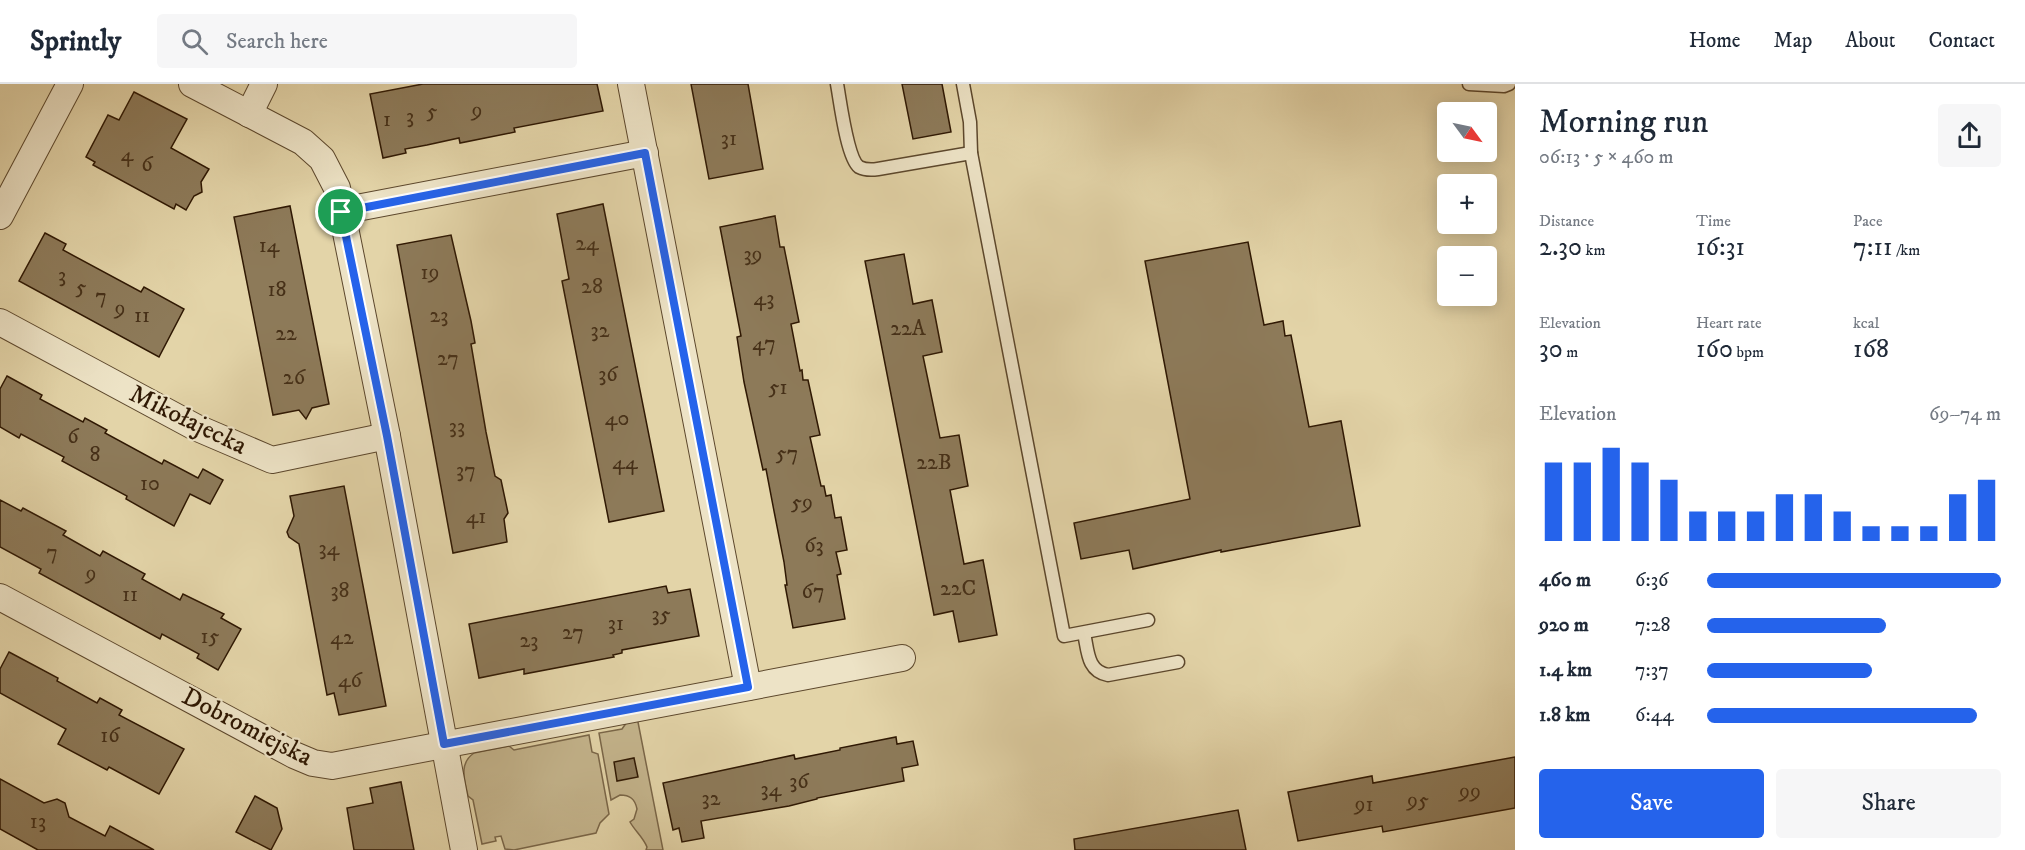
<!DOCTYPE html>
<meta charset="utf-8">
<style>
:root{--surface:#fff;--page:#f6f6f7;--text:#1f2937;--muted:#747a83;--line:#e0e1e3;--accent:#2563eb}
body{margin:0;font-family:"IM FELL DW Pica",serif;background:var(--page);color:var(--text);height:100vh;display:flex;flex-direction:column;font-size:22px;white-space:nowrap}
*{box-sizing:border-box;margin:0}
p{font-size:20px;color:var(--muted)}
.icon{flex:none;width:33px;height:33px;fill:none;stroke:currentColor;stroke-width:2;stroke-linecap:round;stroke-linejoin:round}
.map{position:relative;flex:1;overflow:hidden}
.sheet{display:flex;flex-direction:column;background:var(--surface);width:510px}
.sheet>*{flex:none}
.needle{width:39px;rotate:123deg}
.fabs{position:absolute;left:1437px;top:18px;display:grid;gap:12px}
.fabs a{display:grid;place-items:center;width:60px;height:60px;border-radius:6px;background:var(--surface);box-shadow:0 3px 15px #0003;font-size:30px}
.pin{position:absolute;display:grid;place-items:center;width:51px;height:51px;color:#fff;margin:-26px;border:3px solid #fff;border-radius:50%;box-shadow:0 2px 6px #0007}
.round{display:grid;place-items:center;flex:none;width:63px;height:63px;border-radius:6px;background:var(--page)}
.summary{display:flex;align-items:center;justify-content:space-between;height:102px;padding:0 24px}
h1{font-size:33px;font-weight:600;line-height:45px}
.stats{display:grid;grid-template-columns:repeat(3,1fr);gap:9px;height:102px;padding:6px 24px}
.stats div{display:grid;align-content:center}
.stats b{font-size:26px;font-weight:600}
.stats small{font-size:16px;font-weight:400}
.stats p{font-size:16px}
.chart{height:168px;padding:12px 24px}
.chart p{display:flex;justify-content:space-between}
.chart svg{width:100%;height:108px;margin-top:6px;stroke:var(--accent);stroke-width:6}
.action{display:flex;gap:12px;margin-top:auto;padding:12px 24px}
.action a{flex:1;height:69px;border-radius:6px;background:var(--accent);color:#fff;font-size:24px;font-weight:600;line-height:69px;text-align:center}
.action a+a{background:var(--page);color:var(--text)}
ul{padding:0 24px;list-style:none;font-size:20px}
li{display:grid;grid-template-columns:96px 72px 1fr;align-items:center;height:45px}
li i{height:15px;border-radius:8px;background:var(--accent)}
header{display:flex;align-items:center;gap:36px;box-sizing:border-box;height:84px;padding:0 30px;background:var(--surface);border-bottom:2px solid var(--line)}
header strong{font-size:28px}
nav{display:flex;gap:33px;margin-inline-start:auto;font-size:21px}
.search{width:420px;height:54px;background:var(--page);display:flex;align-items:center;gap:15px;box-sizing:border-box;padding:0 21px;border-radius:6px;color:var(--muted);font-size:22px}
main{display:flex;flex:1;min-height:0}
.map>svg:first-child{display:block}
</style>
<header>
<strong>Sprintly</strong>
<div class="search"><svg class="icon" aria-label="search" viewBox="0 0 24 24"><circle cx="10" cy="10" r="6"/><path d="M15 15l6 6"/></svg>Search here</div>
<nav><a>Home</a><a>Map</a><a>About</a><a>Contact</a></nav>
</header>
<main>
<div class="map">
<svg width="1515" height="766" viewBox="0 0 1515 766">
<rect width="100%" height="100%" fill="#e3d4a8"/>
<filter id="stains"><feTurbulence type="fractalNoise" baseFrequency=".00333" numOctaves="4"/><feColorMatrix values="0 0 0 0 .2 0 0 0 0 .09 0 0 0 0 .02 0 0 0 .5 -.17"/></filter>
<radialGradient id="worn" r=".72"><stop offset=".6" stop-color="#630" stop-opacity="0"/><stop offset="1" stop-color="#630" stop-opacity=".3"/></radialGradient>
<g fill="#c4b48c" stroke="#7a6648" stroke-width="1.5">
<path d="M 637,633 L 663,766 L 646,766 L 647,763 C 643,753 635,747 630,738 L 634,735 L 637,725 C 635,715 630,711 620,711 L 611,716 L 599,649 L 622,645 L 629,635 Z"/>
<path d="M 589,651 L 592,668 L 598,670 L 609,730 L 600,739 L 596,749 L 514,766 L 505,765 L 501,752 L 495,753 L 496,757 L 482,760 L 473,716 L 468,712 C 465,697 458,680 474,669 L 509,662 L 514,666 Z"/>
</g>
<g fill="#8d7a59" stroke="#2f1803" stroke-width="1.5">
<path d="M 423,0 L 597,0 L 603,27 L 514,44 L 515,48 L 460,59 L 459,54 L 427,61 L 405,65 L 406,69 L 383,74 L 370,10 Z"/>
<path d="M 691,0 L 748,0 L 763,85 L 709,95 Z"/>
<path d="M 902,0 L 942,0 L 951,48 L 913,55 Z"/>
<path d="M 134,8 L 187,35 L 171,64 L 209,85 L 201,98 L 202,108 L 194,112 L 186,126 L 176,120 L 174,125 L 93,81 L 95,78 L 86,73 L 108,31 L 119,36 Z"/>
<path d="M 603,120 L 664,427 L 609,438 L 562,197 L 569,195 L 557,130 Z"/>
<path d="M 290,122 L 329,320 L 312,324 L 306,335 L 299,326 L 273,331 L 234,133 Z"/>
<path d="M 775,132 L 780,163 L 784,163 L 799,238 L 791,240 L 800,287 L 802,286 L 803,296 L 808,296 L 820,351 L 810,353 L 821,402 L 824,402 L 826,412 L 831,411 L 835,434 L 841,433 L 847,466 L 836,468 L 841,490 L 837,491 L 845,535 L 793,544 L 785,501 L 787,501 L 784,478 L 774,427 L 766,385 L 763,386 L 744,298 L 737,253 L 741,252 L 720,143 Z"/>
<path d="M 45,149 L 66,160 L 63,166 L 141,208 L 144,203 L 184,225 L 159,273 L 19,197 Z"/>
<path d="M 451,151 L 471,237 L 475,259 L 471,260 L 486,348 L 495,392 L 501,396 L 508,429 L 504,435 L 507,458 L 453,469 L 397,161 Z"/>
<path d="M 1248,158 L 1264,241 L 1283,237 L 1285,252 L 1291,251 L 1309,343 L 1341,337 L 1360,442 L 1221,468 L 1221,466 L 1133,485 L 1129,466 L 1081,475 L 1074,439 L 1190,415 L 1145,177 Z"/>
<path d="M 904,170 L 913,220 L 932,216 L 942,268 L 923,272 L 940,354 L 959,351 L 968,402 L 950,406 L 964,480 L 983,476 L 997,551 L 959,558 L 953,527 L 934,531 L 865,177 Z"/>
<path d="M 7,292 L 42,311 L 40,315 L 83,338 L 85,334 L 107,346 L 105,349 L 162,380 L 164,376 L 198,394 L 203,385 L 223,396 L 210,420 L 190,410 L 174,442 L 126,415 L 127,412 L 62,377 L 64,373 L 21,350 L 19,354 L 0,343 L 0,305 Z"/>
<path d="M 344,402 L 386,622 L 339,631 L 334,609 L 327,611 L 299,460 L 289,453 L 287,448 L 294,432 L 290,412 Z"/>
<path d="M 0,416 L 21,427 L 23,424 L 66,447 L 63,451 L 100,472 L 103,467 L 145,490 L 142,495 L 180,516 L 183,510 L 224,530 L 221,534 L 241,545 L 218,586 L 197,574 L 199,570 L 162,550 L 160,555 L 39,489 L 41,485 L 0,463 Z"/>
<path d="M 666,502 L 668,509 L 690,505 L 699,552 L 622,566 L 622,569 L 613,571 L 614,573 L 524,590 L 524,585 L 479,594 L 469,540 Z"/>
<path d="M 9,568 L 58,594 L 57,597 L 97,619 L 100,614 L 122,626 L 119,631 L 184,665 L 159,710 L 109,683 L 107,686 L 58,660 L 66,645 L 0,609 L 0,585 Z"/>
<path d="M 896,653 L 897,660 L 913,657 L 918,681 L 902,684 L 904,697 L 817,714 L 817,715 L 789,722 L 701,737 L 704,754 L 682,758 L 679,744 L 673,746 L 663,699 L 794,671 L 795,675 L 840,666 L 840,664 Z"/>
<path d="M 1515,673 L 1515,724 L 1383,748 L 1382,742 L 1298,757 L 1288,708 L 1372,692 L 1373,699 Z"/>
<path d="M 634,674 L 638,693 L 617,697 L 614,678 Z"/>
<path d="M 0,695 L 44,719 L 57,715 L 65,719 L 69,733 L 105,752 L 110,742 L 154,766 L 38,766 L 0,745 Z"/>
<path d="M 401,698 L 414,766 L 354,766 L 347,724 L 373,719 L 370,704 Z"/>
<path d="M 255,712 L 277,724 L 282,745 L 271,766 L 236,748 Z"/>
<path d="M 1238,726 L 1246,766 L 1075,766 L 1074,755 Z"/>
</g>
<g fill="none" stroke-linecap="round" stroke-linejoin="round">
<defs>
<g id="lane">
<path d="M 837,0 C 840,16 847,74 859,83 C 865,86 872,86 878,85 L 971,69 L 1064,552 L 1148,536"/>
<path d="M 963,0 L 970,38 L 971,69"/>
<path d="M 1469,0 L 1504,2 L 1509,0"/>
<path d="M 1084,549 C 1088,567 1087,587 1108,591 L 1178,578"/>
</g>
<g id="street">
<path d="M 192,0 L 303,58 L 322,75 L 337,104 L 387,352 L 464,766"/>
<path d="M 631,0 L 748,603"/>
<path d="M 249,30 L 264,0"/>
<path d="M 341,127 L 645,69"/>
<path d="M 0,132 L 70,0"/>
<path d="M 0,238 L 195,343 L 272,376 L 387,352"/>
<path d="M 0,513 L 294,671 L 313,679 L 332,682 L 902,574"/>
</g>
</defs>
<use href="#lane" stroke="#5c472c" stroke-width="15"/>
<use href="#street" stroke="#5c472c" stroke-width="28"/>
<use href="#lane" stroke="#ede3c6" stroke-width="12"/>
<use href="#street" stroke="#ede3c6" stroke-width="26"/>
</g>
<g fill="none" stroke-linecap="round" stroke-linejoin="round">
<defs>
<path id="route" d="M 645,69 L 748,603 L 444,660 L 387,352 L 341,128 Z"/>
</defs>
<use href="#route" stroke="#fff" stroke-width="12"/>
<use href="#route" stroke="#2563eb" stroke-width="8"/>
</g>
<g text-anchor="middle" dominant-baseline="central" stroke-width="4.5" stroke-linejoin="round" paint-order="stroke">
<g font-size="22" fill="#463018">
<text x="477" y="26">9</text>
<text x="432" y="27">5</text>
<text x="410" y="32">3</text>
<text x="387" y="35">1</text>
<text x="729" y="54">31</text>
<text x="127" y="70">4</text>
<text x="147" y="80">6</text>
<text x="587" y="159">24</text>
<text x="269" y="161">14</text>
<text x="753" y="170">39</text>
<text x="430" y="188">19</text>
<text x="62" y="191">3</text>
<text x="592" y="202">28</text>
<text x="81" y="203">5</text>
<text x="277" y="205">18</text>
<text x="101" y="212">7</text>
<text x="764" y="214">43</text>
<text x="120" y="224">9</text>
<text x="142" y="231">11</text>
<text x="439" y="231">23</text>
<text x="908" y="244">22A</text>
<text x="600" y="246">32</text>
<text x="286" y="249">22</text>
<text x="764" y="259">47</text>
<text x="448" y="274">27</text>
<text x="608" y="290">36</text>
<text x="294" y="293">26</text>
<text x="778" y="303">51</text>
<text x="617" y="334">40</text>
<text x="457" y="342">33</text>
<text x="73" y="352">6</text>
<text x="787" y="369">57</text>
<text x="95" y="370">8</text>
<text x="625" y="378">44</text>
<text x="934" y="378">22B</text>
<text x="466" y="386">37</text>
<text x="150" y="399">10</text>
<text x="802" y="418">59</text>
<text x="476" y="432">41</text>
<text x="814" y="461">63</text>
<text x="329" y="464">34</text>
<text x="52" y="468">7</text>
<text x="91" y="489">9</text>
<text x="958" y="504">22C</text>
<text x="340" y="506">38</text>
<text x="813" y="507">67</text>
<text x="130" y="510">11</text>
<text x="661" y="530">35</text>
<text x="616" y="539">31</text>
<text x="573" y="548">27</text>
<text x="210" y="552">15</text>
<text x="342" y="553">42</text>
<text x="529" y="556">23</text>
<text x="350" y="596">46</text>
<text x="110" y="651">16</text>
<text x="799" y="697">36</text>
<text x="771" y="705">34</text>
<text x="1470" y="707">99</text>
<text x="711" y="714">32</text>
<text x="1418" y="716">95</text>
<text x="1364" y="720">91</text>
<text x="38" y="737">13</text>
</g>
<g font-size="26" fill="#2f1803" stroke="#ede3c6">
<text transform="translate(188 336) rotate(26)">Mikołajecka</text>
<text transform="translate(247 643) rotate(27)">Dobromiejska</text>
</g>
</g>
<rect width="100%" height="100%" filter="url(#stains)"/>
<rect width="100%" height="100%" fill="url(#worn)"/>
</svg>
<div class="fabs">
<a><svg class="needle" viewBox="-14 -14 28 28"><path d="M0-13l5 13h-10z" fill="#e53935"/><path d="M0 13l5-13h-10z" fill="#747a83"/></svg></a>
<a>+</a>
<a>−</a>
</div>
<div class="pin" style="left:341px;top:128px;background:#1e9e55"><svg class="icon" aria-label="arrive" viewBox="0 0 24 24"><path d="M6 21V4h12l-3 4 3 4H6"/></svg></div>
</div>
<section class="sheet">
<div class="summary"><div><h1>Morning run</h1><p>06:13 · 5 × 460 m</p></div><a class="round"><svg class="icon" aria-label="share" viewBox="0 0 24 24"><path d="M12 15V3M7 8l5-5 5 5M5 13v7h14v-7"/></svg></a></div>
<div class="stats">
<div><p>Distance</p><b>2.30<small> km</small></b></div>
<div><p>Time</p><b>16:31</b></div>
<div><p>Pace</p><b>7:11<small> /km</small></b></div>
</div>
<div class="stats">
<div><p>Elevation</p><b>30<small> m</small></b></div>
<div><p>Heart rate</p><b>160<small> bpm</small></b></div>
<div><p>kcal</p><b>168</b></div>
</div>
<div class="chart"><p><span>Elevation</span>69–74 m</p>
<svg viewBox="0 0 160 44" preserveAspectRatio="none"><path d="M5 44V12M15 44V12M25 44V6M35 44V12M45 44V19M55 44V32M65 44V32M75 44V32M85 44V25M95 44V25M105 44V32M115 44V38M125 44V38M135 44V38M145 44V25M155 44V19"/></svg>
</div>
<ul>
<li><b>460 m</b>6:36<i style="width:100%"></i></li>
<li><b>920 m</b>7:28<i style="width:61%"></i></li>
<li><b>1.4 km</b>7:37<i style="width:56%"></i></li>
<li><b>1.8 km</b>6:44<i style="width:92%"></i></li>
</ul>
<div class="action"><a>Save</a><a>Share</a></div>
</section>
</main>
